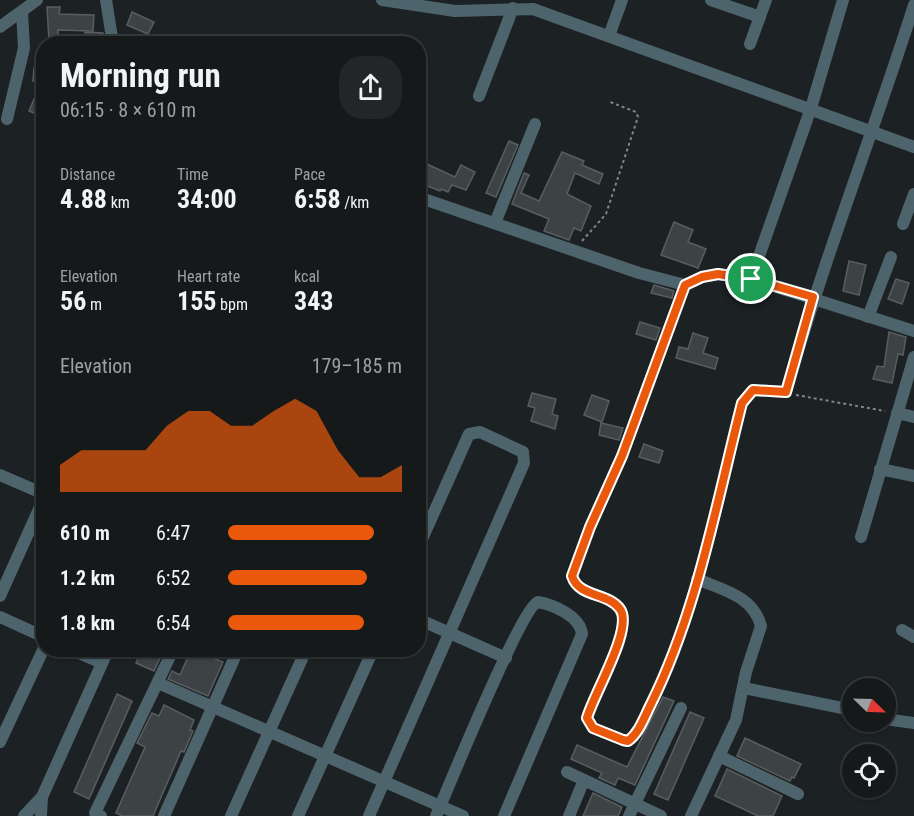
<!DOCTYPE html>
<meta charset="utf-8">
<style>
:root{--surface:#15191a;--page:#222627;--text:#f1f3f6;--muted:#9da0a2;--line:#343839;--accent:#ea580c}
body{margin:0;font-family:"Roboto Condensed",sans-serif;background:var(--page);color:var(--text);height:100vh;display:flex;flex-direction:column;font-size:22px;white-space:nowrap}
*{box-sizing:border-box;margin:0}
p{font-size:20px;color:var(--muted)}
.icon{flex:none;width:33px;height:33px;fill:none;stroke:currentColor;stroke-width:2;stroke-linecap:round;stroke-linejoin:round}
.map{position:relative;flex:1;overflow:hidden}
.details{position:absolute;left:36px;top:36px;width:390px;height:621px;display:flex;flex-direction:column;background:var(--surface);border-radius:24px;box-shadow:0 2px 4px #0004,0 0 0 2px var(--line)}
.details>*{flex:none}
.needle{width:39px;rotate:113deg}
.buttons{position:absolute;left:842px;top:678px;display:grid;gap:12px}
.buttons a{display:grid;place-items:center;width:54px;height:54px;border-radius:50%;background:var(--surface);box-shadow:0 2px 4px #0004,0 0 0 2px var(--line);font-size:30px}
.pin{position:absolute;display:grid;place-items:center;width:51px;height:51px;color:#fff;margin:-26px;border:3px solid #fff;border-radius:50%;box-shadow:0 2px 6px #0007}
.round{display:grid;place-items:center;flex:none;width:63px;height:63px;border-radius:24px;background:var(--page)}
.headline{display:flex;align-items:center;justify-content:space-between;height:102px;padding:0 24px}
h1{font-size:33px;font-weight:700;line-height:45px}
.stats{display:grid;grid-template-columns:repeat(3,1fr);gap:9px;height:102px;padding:6px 24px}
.stats div{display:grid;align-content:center}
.stats b{font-size:26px;font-weight:700}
.stats small{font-size:16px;font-weight:400}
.stats p{font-size:16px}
.chart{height:168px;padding:12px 24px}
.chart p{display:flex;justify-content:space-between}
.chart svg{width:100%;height:108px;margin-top:6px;fill:var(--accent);opacity:.7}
ul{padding:0 24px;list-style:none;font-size:20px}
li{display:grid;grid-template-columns:96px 72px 1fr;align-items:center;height:45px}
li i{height:15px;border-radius:8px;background:var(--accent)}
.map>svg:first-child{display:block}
</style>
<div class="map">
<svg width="914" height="816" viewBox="0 0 914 816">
<rect width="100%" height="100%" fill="#1c2123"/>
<g fill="#3d4345" stroke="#585e60" stroke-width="1.5">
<path d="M 47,7 L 60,7 L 59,14 L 94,15 L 93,31 L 58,30 L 58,41 L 49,41 Z"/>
<path d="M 132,12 L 154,22 L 148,34 L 127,25 Z"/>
<path d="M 85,32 L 103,33 L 105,44 L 84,44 Z"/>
<path d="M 34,68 L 44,69 L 44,82 L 33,81 Z"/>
<path d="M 34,99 L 44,103 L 44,117 L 29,111 Z"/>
<path d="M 509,141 L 518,145 L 496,197 L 486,193 Z"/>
<path d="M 562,152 L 584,161 L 582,165 L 603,174 L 599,184 L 575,173 L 567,194 L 591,206 L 581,231 L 574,228 L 569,240 L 544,231 L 549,219 L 512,204 L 524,173 L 529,175 L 521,193 L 539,201 Z"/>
<path d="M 418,160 L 455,177 L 461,165 L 475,172 L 466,190 L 452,185 L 448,192 L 441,189 L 440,191 L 418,182 Z"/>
<path d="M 674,222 L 693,230 L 688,242 L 706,249 L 698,268 L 661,255 Z"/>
<path d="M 849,261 L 866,265 L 859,295 L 843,291 Z"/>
<path d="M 896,279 L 909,283 L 902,304 L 888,299 Z"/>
<path d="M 654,285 L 674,291 L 672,298 L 651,293 Z"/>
<path d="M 640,322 L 660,328 L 656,340 L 636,334 Z"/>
<path d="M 889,332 L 906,337 L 903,355 L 898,354 L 892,383 L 873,379 L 877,366 L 884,367 Z"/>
<path d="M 693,333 L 708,338 L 703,353 L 718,358 L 715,369 L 676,358 L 679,347 L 688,349 Z"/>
<path d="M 532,393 L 556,399 L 552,414 L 558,416 L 555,429 L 531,421 L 535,408 L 528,406 Z"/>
<path d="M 592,395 L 609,401 L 602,422 L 584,415 Z"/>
<path d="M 601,423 L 623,428 L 619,440 L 599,435 Z"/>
<path d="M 644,444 L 663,451 L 659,463 L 639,457 Z"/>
<path d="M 142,650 L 163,652 L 154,671 L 136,663 Z"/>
<path d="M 191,650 L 223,662 L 208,696 L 168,679 L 172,671 L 180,675 Z"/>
<path d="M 117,694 L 132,701 L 89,799 L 74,792 Z"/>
<path d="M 663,697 L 674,701 L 635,785 L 618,778 L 615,785 L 599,778 L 602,773 L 571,759 L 577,745 L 627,767 Z"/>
<path d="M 164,705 L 194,720 L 190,730 L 193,731 L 184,752 L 181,751 L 153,816 L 122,816 L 116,813 L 145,747 L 137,743 L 152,713 L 159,716 Z"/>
<path d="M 690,712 L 704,718 L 668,800 L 654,794 Z"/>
<path d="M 745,738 L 801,764 L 794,778 L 792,777 L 790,781 L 737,756 Z"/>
<path d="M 727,769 L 782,796 L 773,816 L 758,816 L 715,796 Z"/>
<path d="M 593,793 L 622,807 L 618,816 L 583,816 Z"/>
</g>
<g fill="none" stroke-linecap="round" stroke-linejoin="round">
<g stroke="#808587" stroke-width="2" stroke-dasharray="3 3" stroke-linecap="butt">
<path d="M 582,241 L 606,214 L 638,117 L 636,112 L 610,102"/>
<path d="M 796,395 L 885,411"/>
</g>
<g stroke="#4e646d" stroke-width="12">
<path d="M 106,0 L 113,44"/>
<path d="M 382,0 L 455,11 L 533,9 L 914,147"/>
<path d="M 711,0 L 760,17"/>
<path d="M 0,27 L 37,0"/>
<path d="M 609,36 L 622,0"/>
<path d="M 750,44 L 766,0"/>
<path d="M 479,96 L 513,8"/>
<path d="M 7,119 L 24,48 L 22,12"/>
<path d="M 418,197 L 639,273 L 685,285 L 702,277 L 718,274 L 751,279 L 914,331"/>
<path d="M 495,223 L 535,124"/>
<path d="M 903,224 L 914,194"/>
<path d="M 751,279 L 811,108 L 843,0"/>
<path d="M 685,285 L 622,456 L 590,527 L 572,576 C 579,598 608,592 620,609 C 634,628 593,696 587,718 L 593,728 L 623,740 L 628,741 C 640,732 645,715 652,702 C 698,609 716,503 742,403 L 753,390 L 786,392 C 823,261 873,134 914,5"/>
<path d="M 868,317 L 891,257"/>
<path d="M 897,413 L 914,417"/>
<path d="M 880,469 L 914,476"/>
<path d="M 0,475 L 44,494"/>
<path d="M 861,537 L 914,357"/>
<path d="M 0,596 L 44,498"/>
<path d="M 0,617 L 44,637"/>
<path d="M 418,619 L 506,658"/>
<path d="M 902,630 L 914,637"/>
<path d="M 72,650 L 102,663"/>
<path d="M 158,683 L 463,816"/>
<path d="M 744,688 L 852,710"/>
<path d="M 885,719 L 914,723"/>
<path d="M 0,742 L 44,648"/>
<path d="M 719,756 L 798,794"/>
<path d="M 567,772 L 661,816"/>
<path d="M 24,816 L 42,797"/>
<path d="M 41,816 L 42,797 L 108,650"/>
<path d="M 101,816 L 95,813 L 173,650"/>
<path d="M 164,816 L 238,650"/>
<path d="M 231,816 L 306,650"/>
<path d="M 298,816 L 373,650"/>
<path d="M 369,816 L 524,463 L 523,452 L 480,432 L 469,434 L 418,548"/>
<path d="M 436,816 C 448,788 522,607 538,602 C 554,605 580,616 582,634 L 504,816"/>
<path d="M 569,816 L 584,780"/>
<path d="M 629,816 L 681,708"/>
<path d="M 691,816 L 736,720 L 746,672 L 761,626 C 753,596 723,590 697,579"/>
</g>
</g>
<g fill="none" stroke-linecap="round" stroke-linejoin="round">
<defs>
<path id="route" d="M 718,274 L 751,279 L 813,297 L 786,392 L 753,390 L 742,403 C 716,505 697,612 650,706 C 644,718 639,733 628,741 L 623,740 L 593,728 L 587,718 C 593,695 634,628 620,609 C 608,592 579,598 572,576 L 590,527 L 622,456 L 685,285 L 702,277 Z"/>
</defs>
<use href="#route" stroke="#fff" stroke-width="12"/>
<use href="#route" stroke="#ea580c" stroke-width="8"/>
</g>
</svg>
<div class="buttons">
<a><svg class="needle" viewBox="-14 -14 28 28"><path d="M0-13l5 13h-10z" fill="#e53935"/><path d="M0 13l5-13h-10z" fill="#9da0a2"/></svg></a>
<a><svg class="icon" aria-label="locate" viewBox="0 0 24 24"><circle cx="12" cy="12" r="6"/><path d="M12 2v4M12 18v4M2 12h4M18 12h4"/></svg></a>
</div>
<div class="pin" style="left:751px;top:279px;background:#1e9e55"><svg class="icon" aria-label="arrive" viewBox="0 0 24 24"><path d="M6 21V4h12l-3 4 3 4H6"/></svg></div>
<section class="details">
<div class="headline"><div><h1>Morning run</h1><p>06:15 · 8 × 610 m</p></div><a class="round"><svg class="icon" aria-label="share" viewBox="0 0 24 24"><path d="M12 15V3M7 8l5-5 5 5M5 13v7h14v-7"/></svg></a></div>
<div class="stats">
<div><p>Distance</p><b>4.88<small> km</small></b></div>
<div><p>Time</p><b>34:00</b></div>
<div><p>Pace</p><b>6:58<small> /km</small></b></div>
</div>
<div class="stats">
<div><p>Elevation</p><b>56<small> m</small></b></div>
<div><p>Heart rate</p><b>155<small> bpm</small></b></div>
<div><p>kcal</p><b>343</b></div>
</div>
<div class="chart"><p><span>Elevation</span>179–185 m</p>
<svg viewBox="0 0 160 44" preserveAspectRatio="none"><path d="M0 44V33L10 27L20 27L30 27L40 27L50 17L60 11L70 11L80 17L90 17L100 11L110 6L120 11L130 27L140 38L150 38L160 33V44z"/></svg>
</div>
<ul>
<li><b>610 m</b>6:47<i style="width:84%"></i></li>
<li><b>1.2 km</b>6:52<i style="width:80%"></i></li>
<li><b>1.8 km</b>6:54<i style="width:78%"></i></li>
</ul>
</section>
</div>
